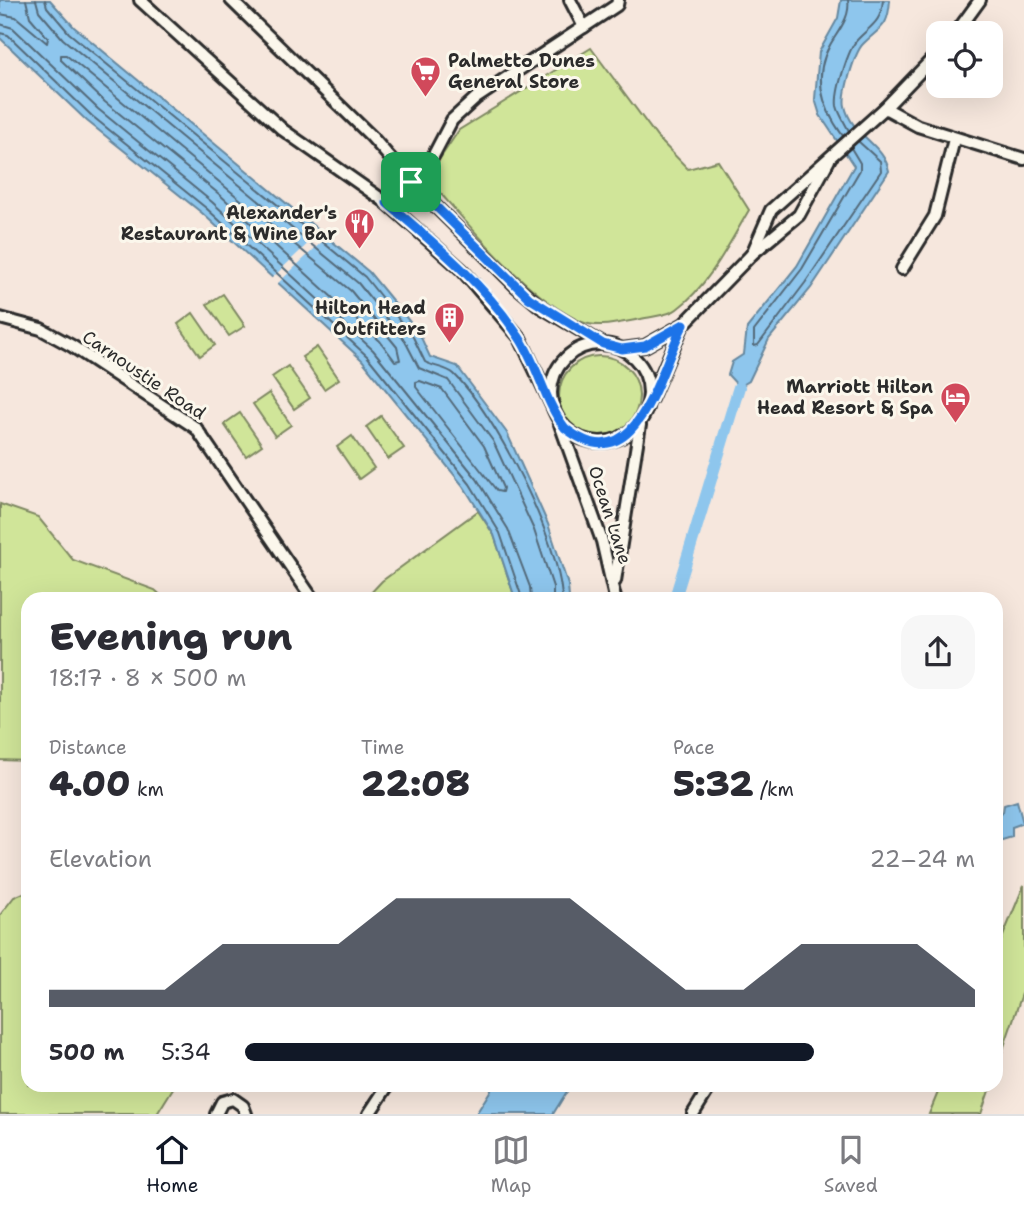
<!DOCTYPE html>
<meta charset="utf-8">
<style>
:root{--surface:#fff;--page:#f7f7f7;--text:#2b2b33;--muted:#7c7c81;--line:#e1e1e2;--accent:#111827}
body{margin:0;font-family:"Shantell Sans",sans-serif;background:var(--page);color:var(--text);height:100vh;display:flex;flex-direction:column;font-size:26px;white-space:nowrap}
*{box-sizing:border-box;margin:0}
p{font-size:23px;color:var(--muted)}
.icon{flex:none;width:38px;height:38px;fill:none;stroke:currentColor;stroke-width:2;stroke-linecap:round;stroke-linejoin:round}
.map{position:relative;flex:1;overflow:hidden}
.details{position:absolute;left:21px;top:592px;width:982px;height:500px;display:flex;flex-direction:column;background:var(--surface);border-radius:21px;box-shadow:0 7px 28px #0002}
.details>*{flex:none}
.tools{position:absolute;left:926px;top:21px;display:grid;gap:14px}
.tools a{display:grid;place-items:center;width:77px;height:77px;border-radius:14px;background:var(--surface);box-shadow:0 7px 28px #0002;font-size:35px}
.pin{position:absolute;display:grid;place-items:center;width:60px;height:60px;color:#fff;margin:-30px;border-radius:14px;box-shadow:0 4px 10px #0006}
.round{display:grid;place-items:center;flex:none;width:74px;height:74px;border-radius:21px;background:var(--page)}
.head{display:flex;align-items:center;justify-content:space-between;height:119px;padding:0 28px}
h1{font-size:38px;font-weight:800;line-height:52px}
.figures{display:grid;grid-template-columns:repeat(3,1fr);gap:10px;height:119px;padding:7px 28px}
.figures div{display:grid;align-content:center}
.figures b{font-size:35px;font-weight:800}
.figures small{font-size:19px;font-weight:400}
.figures p{font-size:19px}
.chart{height:196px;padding:14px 28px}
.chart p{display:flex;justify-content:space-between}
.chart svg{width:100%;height:126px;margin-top:7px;fill:var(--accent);opacity:.7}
ul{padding:0 28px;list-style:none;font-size:23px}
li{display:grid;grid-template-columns:112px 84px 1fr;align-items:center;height:52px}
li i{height:18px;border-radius:9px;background:var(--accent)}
.menu{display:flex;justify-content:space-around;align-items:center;height:98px;border-top:2px solid var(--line);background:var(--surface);font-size:19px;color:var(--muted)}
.menu a{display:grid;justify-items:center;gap:4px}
.menu .active{color:var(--accent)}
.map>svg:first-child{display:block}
</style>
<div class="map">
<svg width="1024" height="1114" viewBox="0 0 1024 1114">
<rect width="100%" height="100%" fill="#f6e7dd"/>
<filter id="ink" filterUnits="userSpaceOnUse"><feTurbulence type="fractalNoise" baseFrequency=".0143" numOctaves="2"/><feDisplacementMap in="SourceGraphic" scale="14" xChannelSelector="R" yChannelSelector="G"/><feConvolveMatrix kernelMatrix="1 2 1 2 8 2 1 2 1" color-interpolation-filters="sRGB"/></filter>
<g filter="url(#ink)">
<g fill="#d0e599" stroke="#7e8862" stroke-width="2">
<path d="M 591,48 L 657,137 L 688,169 L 718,161 L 749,210 C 729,244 709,285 677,309 C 669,316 651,316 641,319 C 625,322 598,329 582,322 C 529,299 472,228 433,185 L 435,166 L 459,130 Z"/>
<path d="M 223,294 L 245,326 L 229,336 L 207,304 Z"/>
<path d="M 193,313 L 215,345 L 200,356 L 178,324 Z"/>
<path d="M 317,347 L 339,379 L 324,389 L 302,357 Z"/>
<circle cx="599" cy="396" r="40"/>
<path d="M 288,366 L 310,398 L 294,409 L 272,377 Z"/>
<path d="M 269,393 L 291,425 L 275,436 L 253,404 Z"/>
<path d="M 240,413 L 262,445 L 246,456 L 224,424 Z"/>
<path d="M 381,416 L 404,448 L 388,459 L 366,427 Z"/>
<path d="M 352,436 L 374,468 L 359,479 L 337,447 Z"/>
<path d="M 0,504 L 38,517 L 73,560 L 155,590 L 164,598 L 28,598 L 28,761 L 0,760 Z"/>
<path d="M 478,511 L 494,535 L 515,598 L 366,598 L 382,581 Z"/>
<path d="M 1024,885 L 1024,988 L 996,1070 L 996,953 Z"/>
<path d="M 28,891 L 28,1085 L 175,1085 L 157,1114 L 0,1114 L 0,915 L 14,897 Z"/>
<path d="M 941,1085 L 991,1085 L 981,1114 L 929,1114 Z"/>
</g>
<g fill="#8ec6ed" stroke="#66889f" stroke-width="2">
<path d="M 0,0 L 50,0 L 74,27 L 369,272 L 419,333 L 430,357 L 457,366 L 507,433 L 548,524 L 568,585 L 569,598 L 515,598 L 494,535 L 464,487 L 362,360 L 202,213 L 87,121 L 0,38 Z"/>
<path d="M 841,0 L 890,0 C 888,29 881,26 863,44 C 855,52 842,94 845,106 C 851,135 884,144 889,171 L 811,288 L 769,339 L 749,381 L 739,387 L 728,375 L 732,362 L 744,354 L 747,328 L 797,266 L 854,166 L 820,115 L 815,99 L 819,52 L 838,18 Z"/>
<path d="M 1017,801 L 1023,823 L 1012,827 L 1012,837 L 999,841 L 996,815 L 1003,812 L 1004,805 Z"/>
<path d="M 494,1085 L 571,1085 L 553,1114 L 476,1114 Z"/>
</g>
<path fill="#f6e7dd" d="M 320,232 L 327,237 L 277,284 L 274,282 L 271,279 Z"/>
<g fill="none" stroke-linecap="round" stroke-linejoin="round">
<g stroke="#536979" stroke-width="2">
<path d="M 36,0 L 39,11 L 63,39 L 358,283 L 405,341 L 419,368 L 448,380 L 493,441 L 534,530 L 553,587 L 553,598"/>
<path d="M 45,0 L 47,7 L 69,33 L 365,277 L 413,337 L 425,362 C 434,367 448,368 454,374 C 496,415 559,540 562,598"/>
<path d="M 0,14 L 16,17 L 47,43 L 48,38 L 30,17 L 26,0"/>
<path d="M 0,24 L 13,28 L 98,109 L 212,202 L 373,350 L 477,479 L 508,529 L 530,587 L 531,598"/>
<path d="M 0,33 L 8,35 L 92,116 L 206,208 L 367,356 L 470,484 L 500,533 L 522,598"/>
<path d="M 61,55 L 66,55 L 351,291 L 397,347 L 400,360 L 395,361 L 380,341 L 219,194 L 105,102 L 61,60 Z"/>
<path d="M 849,131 C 845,123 839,114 837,106 C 835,93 848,48 858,39 C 873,24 881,22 883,0"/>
<path d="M 843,136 C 823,109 812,77 830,45 C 838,31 851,17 848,0"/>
<path d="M 851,148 L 860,163 L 860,170 L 802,269 L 754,331 L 754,346 L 758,345 L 805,283 L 881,171 L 880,161 L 858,141"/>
<path d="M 420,381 L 442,389 L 484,446 L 503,488 L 502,492 L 497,491 L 416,387 L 416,382 Z"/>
</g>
<path stroke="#8ec6ed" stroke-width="12" d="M 675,598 L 739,387"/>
<defs>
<g id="minor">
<path d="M 140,0 L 283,130 L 387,203 L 462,270 L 520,338 L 554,410"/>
<path d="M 231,0 L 371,136 L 411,182 L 516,286 L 541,307 L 603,344"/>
<path d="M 570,0 L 584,27"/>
<path d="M 956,33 L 980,0"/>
<path d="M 885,108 L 918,126 L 1024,159"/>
<path d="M 387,203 L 428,166 L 452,120 L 476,98 L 617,5 L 618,0"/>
<path d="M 752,254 L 771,210 L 885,108 L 938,53"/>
<path d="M 902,269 L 935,216 L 954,139"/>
<path d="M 0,318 L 41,329 L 72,346 L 196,428 L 312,598"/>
<circle cx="600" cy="393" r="49"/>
<path d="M 622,349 L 645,346 L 684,324 L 752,254 L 799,215 L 829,160"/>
<path d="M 651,399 L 682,327"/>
<path d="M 560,424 L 602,541 L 615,598"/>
<path d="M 615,581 L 640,425"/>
<path d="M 216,1114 L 222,1102 L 233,1099 L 243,1106 L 246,1114"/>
<path d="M 369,1114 L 388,1085"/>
<path d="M 693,1114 L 711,1085"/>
</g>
</defs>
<use href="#minor" stroke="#2b2b2b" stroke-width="16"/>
<use href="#minor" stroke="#fbf7ec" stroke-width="10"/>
</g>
</g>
<g fill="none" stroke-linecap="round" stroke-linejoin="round" filter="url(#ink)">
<defs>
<path id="route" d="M 411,182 L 529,298 L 603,344 L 622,349 L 645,346 L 684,324 C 659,368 638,486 565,428 C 544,401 538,365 519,337 C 485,285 434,243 387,203 Z"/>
</defs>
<use href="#route" stroke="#fff" stroke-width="14"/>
<use href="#route" stroke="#1a73e8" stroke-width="9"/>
</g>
<defs>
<symbol id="supermarket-pin" viewBox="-11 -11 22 30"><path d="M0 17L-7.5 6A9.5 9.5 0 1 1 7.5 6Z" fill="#d1495b" stroke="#fbf7ec"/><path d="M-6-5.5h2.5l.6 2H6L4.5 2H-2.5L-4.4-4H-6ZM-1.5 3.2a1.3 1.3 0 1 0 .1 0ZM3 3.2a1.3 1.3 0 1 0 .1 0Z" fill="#fff"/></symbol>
<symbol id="restaurant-pin" viewBox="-11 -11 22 30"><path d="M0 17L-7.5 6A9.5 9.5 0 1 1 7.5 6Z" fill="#d1495b" stroke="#fbf7ec"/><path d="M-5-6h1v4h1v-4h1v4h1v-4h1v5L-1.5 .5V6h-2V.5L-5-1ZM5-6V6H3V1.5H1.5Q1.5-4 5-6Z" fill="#fff"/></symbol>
<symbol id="building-pin" viewBox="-11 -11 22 30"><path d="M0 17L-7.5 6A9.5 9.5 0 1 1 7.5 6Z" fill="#d1495b" stroke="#fbf7ec"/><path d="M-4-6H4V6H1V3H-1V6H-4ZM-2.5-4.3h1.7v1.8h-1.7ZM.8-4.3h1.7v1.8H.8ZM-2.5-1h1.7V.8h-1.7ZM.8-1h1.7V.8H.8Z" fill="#fff"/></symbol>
<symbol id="hotel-pin" viewBox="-11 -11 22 30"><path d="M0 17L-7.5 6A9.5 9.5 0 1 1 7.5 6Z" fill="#d1495b" stroke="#fbf7ec"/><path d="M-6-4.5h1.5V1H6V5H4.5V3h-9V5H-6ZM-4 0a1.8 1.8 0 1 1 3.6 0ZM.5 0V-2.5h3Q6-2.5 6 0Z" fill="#fff"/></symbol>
</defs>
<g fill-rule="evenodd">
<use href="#supermarket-pin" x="408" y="54" width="35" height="47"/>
<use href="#restaurant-pin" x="342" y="206" width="35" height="47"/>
<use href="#building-pin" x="432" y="300" width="35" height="47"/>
<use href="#hotel-pin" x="938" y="380" width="35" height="47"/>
</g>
<g text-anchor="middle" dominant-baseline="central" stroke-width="6" stroke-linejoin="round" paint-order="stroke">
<g font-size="18" font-weight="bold" fill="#2b2b2b" stroke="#fbf7ec" text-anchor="end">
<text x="448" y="61" text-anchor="start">Palmetto Dunes<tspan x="448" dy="21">General Store</tspan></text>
<text x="337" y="213">Alexander's<tspan x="337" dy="21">Restaurant &amp; Wine Bar</tspan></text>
<text x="426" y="308">Hilton Head<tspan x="426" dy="21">Outfitters</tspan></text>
<text x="933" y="387">Marriott Hilton<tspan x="933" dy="21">Head Resort &amp; Spa</tspan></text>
</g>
<g font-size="18" fill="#2b2b2b" stroke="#fbf7ec">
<text transform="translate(144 375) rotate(34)">Carnoustie Road</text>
<text transform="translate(610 515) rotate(72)">Ocean Lane</text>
</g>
</g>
</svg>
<div class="tools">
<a><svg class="icon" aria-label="locate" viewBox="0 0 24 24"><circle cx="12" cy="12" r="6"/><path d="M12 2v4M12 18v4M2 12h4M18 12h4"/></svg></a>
</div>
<div class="pin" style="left:411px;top:182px;background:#1e9e55"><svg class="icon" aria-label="arrive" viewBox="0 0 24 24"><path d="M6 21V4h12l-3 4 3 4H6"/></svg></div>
<section class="details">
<div class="head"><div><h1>Evening run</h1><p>18:17 · 8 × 500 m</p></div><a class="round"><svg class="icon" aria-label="share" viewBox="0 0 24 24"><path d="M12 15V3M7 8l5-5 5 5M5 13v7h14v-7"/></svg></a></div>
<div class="figures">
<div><p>Distance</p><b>4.00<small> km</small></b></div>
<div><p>Time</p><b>22:08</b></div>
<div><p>Pace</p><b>5:32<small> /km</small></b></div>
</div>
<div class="chart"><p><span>Elevation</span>22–24 m</p>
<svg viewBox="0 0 160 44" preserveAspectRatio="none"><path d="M0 44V38L10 38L20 38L30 22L40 22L50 22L60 6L70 6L80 6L90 6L100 22L110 38L120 38L130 22L140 22L150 22L160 38V44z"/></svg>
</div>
<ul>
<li><b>500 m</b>5:34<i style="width:78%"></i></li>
</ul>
</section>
</div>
<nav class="menu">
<a class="active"><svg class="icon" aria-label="home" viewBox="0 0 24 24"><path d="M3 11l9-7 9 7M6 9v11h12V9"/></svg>Home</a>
<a><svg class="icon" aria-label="map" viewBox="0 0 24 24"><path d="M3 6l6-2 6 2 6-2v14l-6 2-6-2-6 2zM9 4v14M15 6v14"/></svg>Map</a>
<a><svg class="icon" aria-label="saved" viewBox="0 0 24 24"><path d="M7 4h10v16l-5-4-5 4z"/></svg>Saved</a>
</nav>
